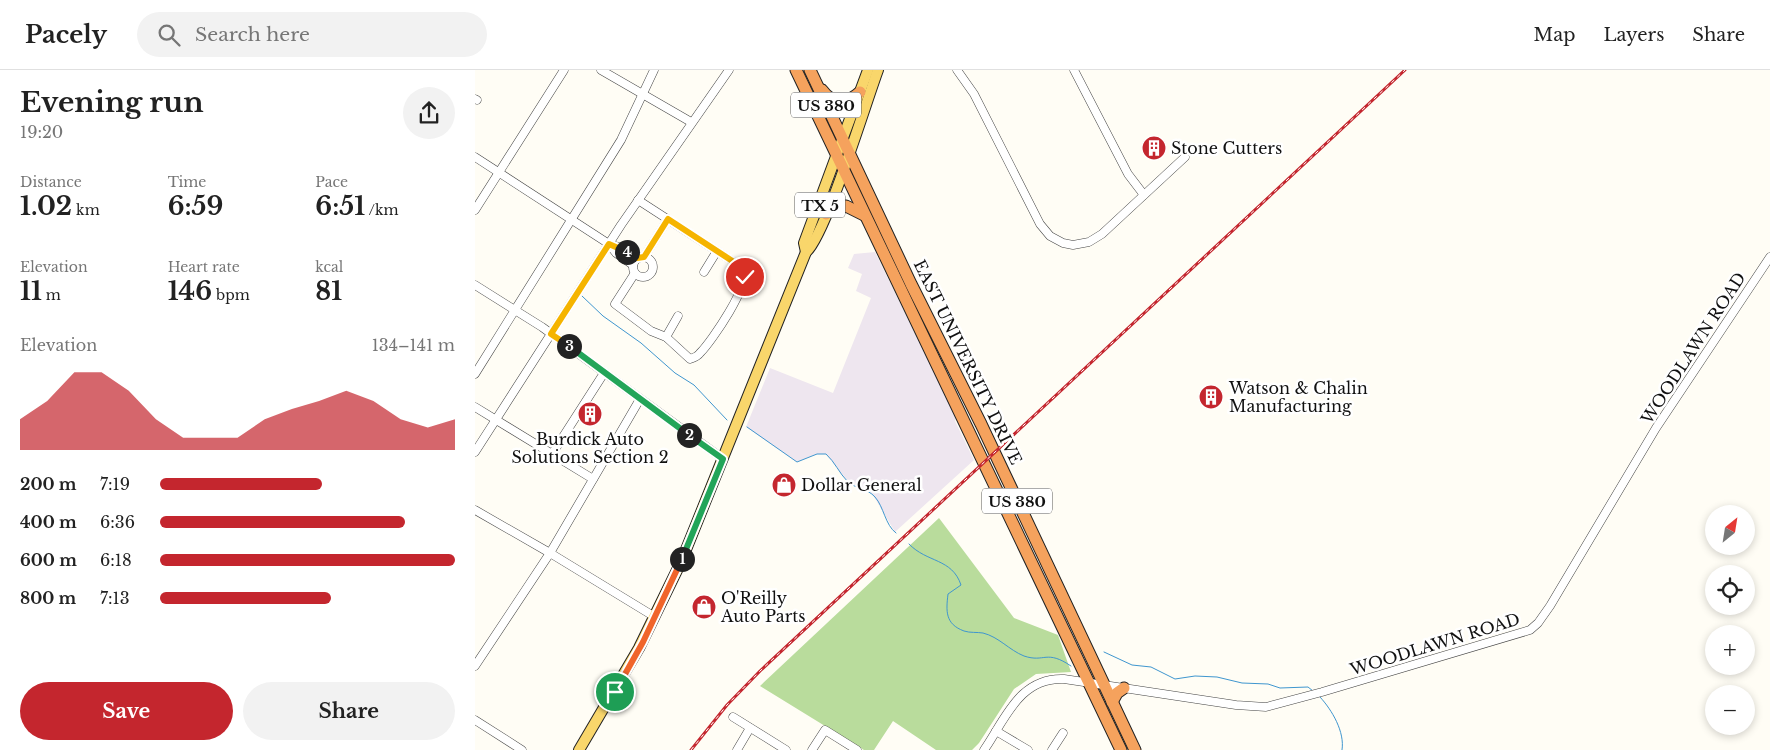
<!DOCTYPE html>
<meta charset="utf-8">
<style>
:root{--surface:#fff;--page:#f2f2f2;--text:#222;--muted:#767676;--line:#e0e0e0;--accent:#c4262e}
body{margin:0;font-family:"Libre Baskerville",serif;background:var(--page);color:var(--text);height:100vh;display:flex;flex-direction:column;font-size:19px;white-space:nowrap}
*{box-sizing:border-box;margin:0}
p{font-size:16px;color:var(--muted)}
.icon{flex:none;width:28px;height:28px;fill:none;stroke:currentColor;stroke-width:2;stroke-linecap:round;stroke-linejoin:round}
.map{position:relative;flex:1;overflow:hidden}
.details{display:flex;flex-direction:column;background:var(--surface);width:475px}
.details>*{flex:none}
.needle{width:32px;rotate:30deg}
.buttons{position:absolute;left:1230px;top:435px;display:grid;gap:10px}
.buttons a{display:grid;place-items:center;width:50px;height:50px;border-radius:50%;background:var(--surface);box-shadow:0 2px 8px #0003;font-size:25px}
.pin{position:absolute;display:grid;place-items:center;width:42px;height:42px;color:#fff;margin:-21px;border:2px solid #fff;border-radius:50%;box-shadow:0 1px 5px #0007}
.km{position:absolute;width:25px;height:25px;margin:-12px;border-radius:50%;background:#222;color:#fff;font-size:14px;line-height:25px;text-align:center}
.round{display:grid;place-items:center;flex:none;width:52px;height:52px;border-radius:26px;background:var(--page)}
.headline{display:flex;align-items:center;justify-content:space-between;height:85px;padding:0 20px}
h1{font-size:28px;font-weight:700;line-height:38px}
.stats{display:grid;grid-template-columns:repeat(3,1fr);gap:8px;height:85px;padding:5px 20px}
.stats div{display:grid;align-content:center}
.stats b{font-size:25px;font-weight:700}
.stats small{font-size:14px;font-weight:400}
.stats p{font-size:14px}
.chart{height:140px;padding:10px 20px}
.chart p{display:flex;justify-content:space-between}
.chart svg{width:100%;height:90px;margin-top:5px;fill:var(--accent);opacity:.7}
.button{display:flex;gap:10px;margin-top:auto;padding:10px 20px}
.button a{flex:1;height:58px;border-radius:30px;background:var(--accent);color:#fff;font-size:20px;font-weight:700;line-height:58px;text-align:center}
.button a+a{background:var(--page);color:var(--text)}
ul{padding:0 20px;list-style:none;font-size:16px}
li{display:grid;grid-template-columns:80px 60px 1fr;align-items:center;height:38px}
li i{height:12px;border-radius:6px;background:var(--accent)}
header{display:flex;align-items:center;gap:30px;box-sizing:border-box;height:70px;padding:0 25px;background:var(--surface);border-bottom:1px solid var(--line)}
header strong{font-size:24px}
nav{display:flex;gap:28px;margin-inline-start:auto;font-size:18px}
.search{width:350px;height:45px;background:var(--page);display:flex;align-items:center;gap:12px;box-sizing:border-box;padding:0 18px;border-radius:28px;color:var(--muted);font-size:19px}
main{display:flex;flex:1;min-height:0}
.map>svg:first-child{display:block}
</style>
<header>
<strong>Pacely</strong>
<div class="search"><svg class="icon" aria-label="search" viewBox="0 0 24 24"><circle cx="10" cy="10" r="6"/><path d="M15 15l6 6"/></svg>Search here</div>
<nav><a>Map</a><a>Layers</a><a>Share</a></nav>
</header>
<main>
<section class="details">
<div class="headline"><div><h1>Evening run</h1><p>19:20</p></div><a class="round"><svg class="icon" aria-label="share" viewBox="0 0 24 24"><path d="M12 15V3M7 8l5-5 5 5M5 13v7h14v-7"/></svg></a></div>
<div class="stats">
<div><p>Distance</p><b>1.02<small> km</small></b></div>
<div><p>Time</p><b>6:59</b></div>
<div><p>Pace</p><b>6:51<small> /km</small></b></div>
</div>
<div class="stats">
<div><p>Elevation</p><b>11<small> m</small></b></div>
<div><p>Heart rate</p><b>146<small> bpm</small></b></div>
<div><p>kcal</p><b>81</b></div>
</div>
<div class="chart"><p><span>Elevation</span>134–141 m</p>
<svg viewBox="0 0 160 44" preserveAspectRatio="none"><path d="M0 44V29L10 20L20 6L30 6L40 15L50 29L60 38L70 38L80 38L90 29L100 24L110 20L120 15L130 20L140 29L150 33L160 29V44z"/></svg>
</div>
<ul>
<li><b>200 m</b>7:19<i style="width:55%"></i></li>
<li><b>400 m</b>6:36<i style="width:83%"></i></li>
<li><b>600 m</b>6:18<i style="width:100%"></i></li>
<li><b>800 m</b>7:13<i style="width:58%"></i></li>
</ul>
<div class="button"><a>Save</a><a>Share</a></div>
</section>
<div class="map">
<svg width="1295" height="680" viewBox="0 0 1295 680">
<rect width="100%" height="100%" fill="#fffdf5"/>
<path fill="#eee6ef" d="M 400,182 L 481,346 L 480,351 L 499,390 L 420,462 L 398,425 L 392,420 L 375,414 L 351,384 L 342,384 L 322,392 L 271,357 L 295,298 L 358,323 L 396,228 L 381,221 L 387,204 L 373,198 L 379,184 Z"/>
<path fill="#b9dc9c" d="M 464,448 L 539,548 L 583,565 L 596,602 L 561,604 L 539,619 L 504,673 L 497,680 L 461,680 L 418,651 L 399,680 L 389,680 L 285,616 Z"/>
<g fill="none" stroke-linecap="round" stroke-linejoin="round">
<g stroke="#3f96cf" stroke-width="1">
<path d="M 107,226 L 128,246 L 166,273 L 200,303 L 219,315 L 252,350"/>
<path d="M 272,357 L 322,392 L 342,384 L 351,384 C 360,392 364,403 373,412 C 381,419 392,418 400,427 C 409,437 410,455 421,463"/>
<path d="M 434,474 C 452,493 477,488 486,515 L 473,524 C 471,541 470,554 489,561 C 495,563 502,562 508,563 C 524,567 534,580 549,586 C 570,593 571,579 596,596"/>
<path d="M 629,582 L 657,595 L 676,597 L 700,609 L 720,606 L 742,607 L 767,613 L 793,614 L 805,618 L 833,617 L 838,621"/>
<path d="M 845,627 C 857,640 870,662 867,680"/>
</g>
<defs>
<g id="minor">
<path d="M 126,0 L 216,52"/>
<path d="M 482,0 L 499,24 L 565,154 L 575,166 L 588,173 L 598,175 L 614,172 L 627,164 L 710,87"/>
<path d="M 599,0 L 653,104 L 669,125"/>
<path d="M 0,29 L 2,30"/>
<path d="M 0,87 L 134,174 L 144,177 L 162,188"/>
<path d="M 0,140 L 89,0"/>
<path d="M 134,174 L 141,183 L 158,195"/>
<circle cx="168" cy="197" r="10"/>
<path d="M 169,187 L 193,149"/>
<path d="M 229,202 L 242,181"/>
<path d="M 160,203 L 140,234 L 176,261 L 191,267 L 215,289 C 218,288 223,286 225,283 C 236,272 278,212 268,198 L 163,130"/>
<path d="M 0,215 L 67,257 L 248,389"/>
<path d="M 191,267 L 203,246"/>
<path d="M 0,304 L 146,70 L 179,0"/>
<path d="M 0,337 L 118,409"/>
<path d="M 0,382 L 146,155 L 254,0"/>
<path d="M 77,384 L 129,303"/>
<path d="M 0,440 L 75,483 L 180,547"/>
<path d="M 0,596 L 75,483 L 165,329"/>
<path d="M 258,647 L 311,680"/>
<path d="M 0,650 L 47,680"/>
<path d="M 521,661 L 553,680"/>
<path d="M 262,680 L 275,658"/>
<path d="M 337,680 L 350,660 L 382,680"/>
<path d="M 509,680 C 530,650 544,607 589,609 L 761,635 L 791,637 L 847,622 L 1055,560 L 1063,553 L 1075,536 L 1181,358 L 1295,187"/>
<path d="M 577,680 L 588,663"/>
</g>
<g id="major">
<path d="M 331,182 L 329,173 L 393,0"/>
<path d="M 104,680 L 164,578 L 206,492 L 331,182 C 350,167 391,32 403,0"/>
</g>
<g id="highway">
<path d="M 321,0 L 646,680"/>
<path d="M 335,0 L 436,214 L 506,354 L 660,680"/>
<path d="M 347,20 C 358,35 372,34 385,22"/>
<path d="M 351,144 L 358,138 L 371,136 L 389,145"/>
<path d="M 637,632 L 642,623 L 649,618"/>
</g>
</defs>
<use href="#minor" stroke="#444" stroke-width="9"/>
<use href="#major" stroke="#222" stroke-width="12"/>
<use href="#highway" stroke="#222" stroke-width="13"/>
<use href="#minor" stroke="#fff" stroke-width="8"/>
<use href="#major" stroke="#f9d66b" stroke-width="10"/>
<use href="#highway" stroke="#f5a25d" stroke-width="11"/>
<defs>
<path id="rail" d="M 216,680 L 252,635 L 285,601 L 930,0"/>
</defs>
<use href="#rail" stroke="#c4262e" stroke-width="3"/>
<use href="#rail" stroke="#fff" stroke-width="1" stroke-dasharray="4" stroke-linecap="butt"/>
</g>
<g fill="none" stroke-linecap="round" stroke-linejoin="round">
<defs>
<path id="split-1" d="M 140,622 L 168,572 L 207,489"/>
<path id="split-2" d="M 207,489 L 248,389 L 214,365"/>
<path id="split-3" d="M 94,276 L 214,365"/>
<path id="split-4" d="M 94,276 L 76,264 L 134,174 L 152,182"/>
<path id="split-5" d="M 152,182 L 162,188 L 169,187 L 193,149 L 268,198 L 270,207"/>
</defs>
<use href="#split-1" stroke="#fff" stroke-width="10"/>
<use href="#split-2" stroke="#fff" stroke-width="10"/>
<use href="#split-3" stroke="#fff" stroke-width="10"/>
<use href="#split-4" stroke="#fff" stroke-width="10"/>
<use href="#split-5" stroke="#fff" stroke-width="10"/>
<use href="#split-1" stroke="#f0652b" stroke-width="6"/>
<use href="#split-2" stroke="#22a559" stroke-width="6"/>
<use href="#split-3" stroke="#22a559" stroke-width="6"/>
<use href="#split-4" stroke="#f5b400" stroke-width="6"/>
<use href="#split-5" stroke="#f5b400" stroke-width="6"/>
</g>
<defs>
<symbol id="building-disc" viewBox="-11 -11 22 22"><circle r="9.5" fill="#c4262e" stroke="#fff"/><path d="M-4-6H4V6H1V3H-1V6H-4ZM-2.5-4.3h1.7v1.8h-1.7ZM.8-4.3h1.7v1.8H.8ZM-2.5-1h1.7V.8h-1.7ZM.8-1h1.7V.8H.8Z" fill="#fff"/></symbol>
<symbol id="shop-disc" viewBox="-11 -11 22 22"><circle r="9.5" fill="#c4262e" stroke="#fff"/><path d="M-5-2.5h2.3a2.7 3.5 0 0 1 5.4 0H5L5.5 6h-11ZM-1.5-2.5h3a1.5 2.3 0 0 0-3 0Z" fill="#fff"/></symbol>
</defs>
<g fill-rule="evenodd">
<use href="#building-disc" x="665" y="64" width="28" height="28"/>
<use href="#building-disc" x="722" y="313" width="28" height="28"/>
<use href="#building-disc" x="101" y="330" width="28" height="28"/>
<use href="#shop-disc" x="295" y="401" width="28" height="28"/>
<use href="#shop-disc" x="215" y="523" width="28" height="28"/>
</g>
<g text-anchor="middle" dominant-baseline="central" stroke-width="5" stroke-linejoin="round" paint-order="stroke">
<g fill="#fff" stroke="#585858" stroke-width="1">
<rect x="316" y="22.5" width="70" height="25" rx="4"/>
<rect x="320" y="122.5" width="50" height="25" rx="4"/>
<rect x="507" y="418.5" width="70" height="25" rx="4"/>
</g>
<g font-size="15" font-weight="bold" fill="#111">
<text x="351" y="35">US 380</text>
<text x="345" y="135">TX 5</text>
<text x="542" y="431">US 380</text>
</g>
<g font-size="16" fill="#111" stroke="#fff" text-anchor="start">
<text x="696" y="78">Stone Cutters</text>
<text x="754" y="318">Watson &amp; Chalin<tspan x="754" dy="18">Manufacturing</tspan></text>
<text x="115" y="369" text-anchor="middle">Burdick Auto<tspan x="115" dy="18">Solutions Section 2</tspan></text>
<text x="326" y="415">Dollar General</text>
<text x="246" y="528">O'Reilly<tspan x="246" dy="18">Auto Parts</tspan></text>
</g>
<g font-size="16" fill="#111" stroke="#fff">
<text transform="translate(1218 278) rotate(-57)">WOODLAWN ROAD</text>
<text transform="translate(493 292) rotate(64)">EAST UNIVERSITY DRIVE</text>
<text transform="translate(960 574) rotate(-17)">WOODLAWN ROAD</text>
</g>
</g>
</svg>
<div class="buttons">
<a><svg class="needle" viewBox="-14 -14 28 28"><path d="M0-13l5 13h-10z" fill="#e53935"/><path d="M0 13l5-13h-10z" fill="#767676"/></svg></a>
<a><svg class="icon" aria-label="locate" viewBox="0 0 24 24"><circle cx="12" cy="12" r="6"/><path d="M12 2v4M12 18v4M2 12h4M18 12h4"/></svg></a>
<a>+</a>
<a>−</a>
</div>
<div class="pin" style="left:140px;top:622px;background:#1e9e55"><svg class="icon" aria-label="arrive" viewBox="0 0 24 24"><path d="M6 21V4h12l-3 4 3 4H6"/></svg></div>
<div class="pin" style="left:270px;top:207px;background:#d93025"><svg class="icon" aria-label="check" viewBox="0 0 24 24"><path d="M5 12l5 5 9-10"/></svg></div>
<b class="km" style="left:207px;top:489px">1</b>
<b class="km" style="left:214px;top:365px">2</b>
<b class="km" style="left:94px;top:276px">3</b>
<b class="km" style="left:152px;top:182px">4</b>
</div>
</main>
